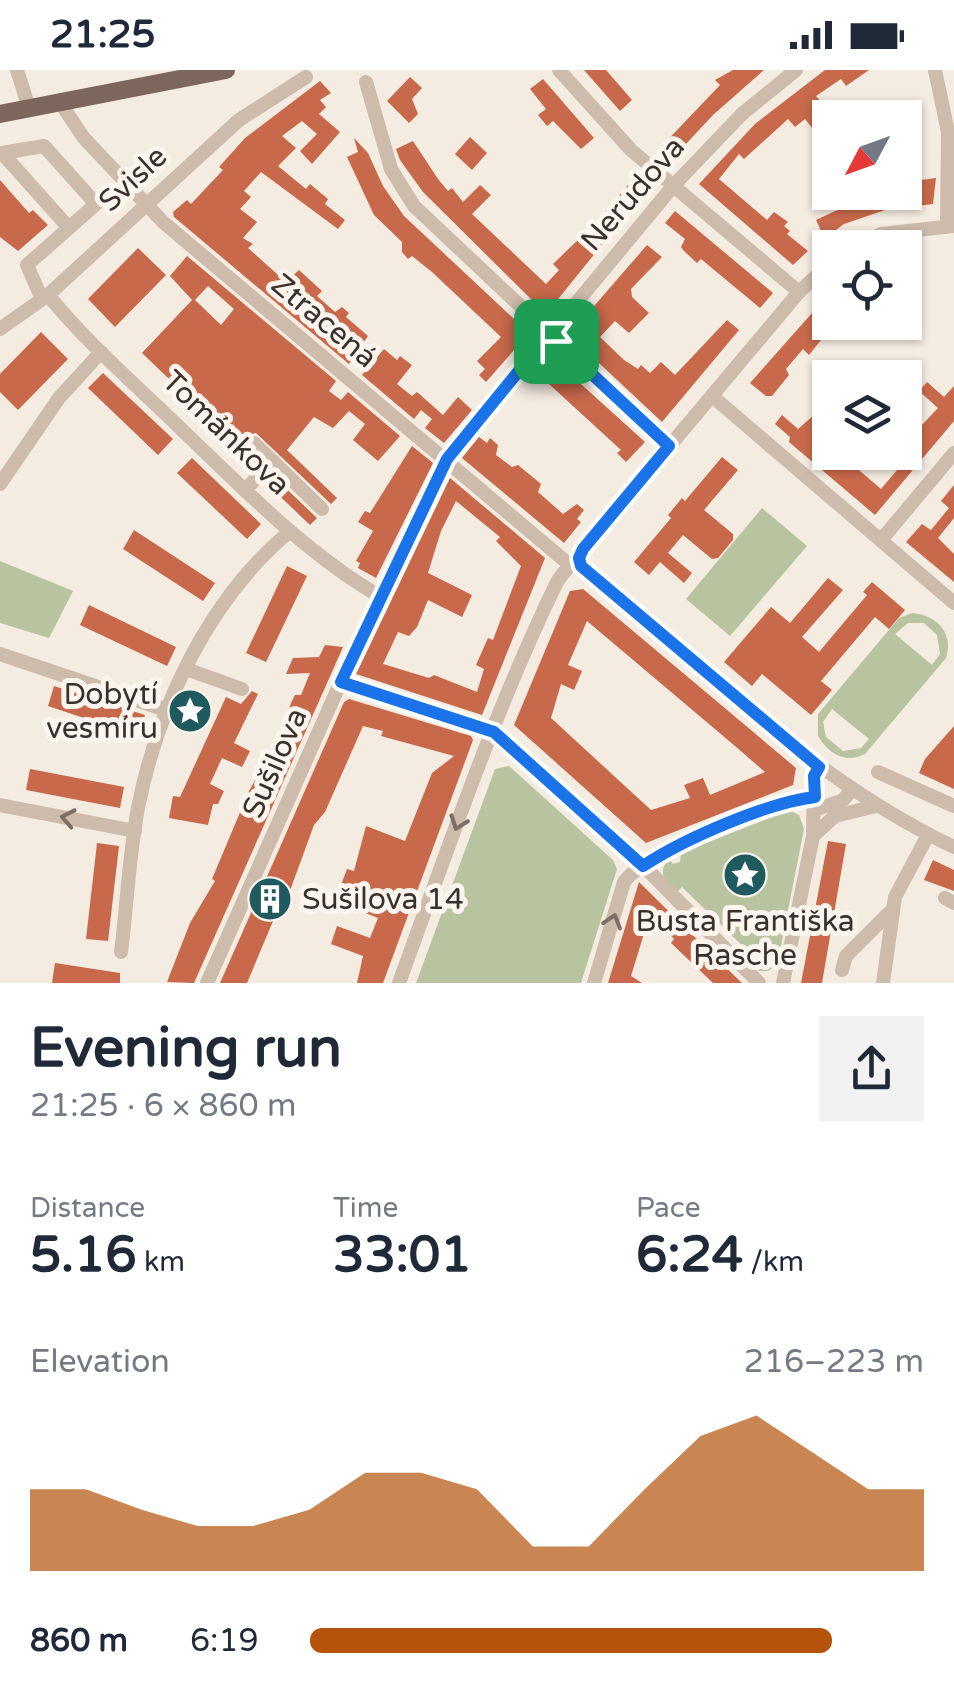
<!DOCTYPE html>
<meta charset="utf-8">
<style>
:root{--surface:#fff;--page:#f2f2f3;--text:#1f2937;--muted:#747a83;--accent:#b45309}
body{margin:0;font-family:"Varela Round",sans-serif;background:var(--page);color:var(--text);height:100vh;display:flex;flex-direction:column;font-size:38px;white-space:nowrap}
*{box-sizing:border-box;margin:0}
p{font-size:32px;color:var(--muted)}
.icon{flex:none;width:55px;height:55px;fill:none;stroke:currentColor;stroke-width:2;stroke-linecap:round;stroke-linejoin:round}
.map{position:relative;height:913px;overflow:hidden}
.drawer{display:flex;flex-direction:column;background:var(--surface);flex:1}
.drawer>*{flex:none}
.needle{width:65px;rotate:229deg}
.fabs{position:absolute;left:812px;top:30px;display:grid;gap:20px}
.fabs a{display:grid;place-items:center;width:110px;height:110px;border-radius:0px;background:var(--surface);box-shadow:0 2px 8px #0004;font-size:50px}
.pin{position:absolute;display:grid;place-items:center;width:85px;height:85px;color:#fff;margin:-42px;border-radius:20px;box-shadow:0 5px 15px #0006}
.round{display:grid;place-items:center;flex:none;width:105px;height:105px;border-radius:0px;background:var(--page)}
.head{display:flex;align-items:center;justify-content:space-between;height:170px;padding:0 30px}
h1{font-size:55px;font-weight:800;line-height:75px}
.figures{display:grid;grid-template-columns:repeat(3,1fr);gap:15px;height:170px;padding:10px 30px}
.figures div{display:grid;align-content:center}
.figures b{font-size:50px;font-weight:800}
.figures small{font-size:28px;font-weight:400}
.figures p{font-size:28px}
.chart{height:280px;padding:20px 30px}
.chart p{display:flex;justify-content:space-between}
.chart svg{width:100%;height:180px;margin-top:10px;fill:var(--accent);opacity:.7}
ul{padding:0 30px;list-style:none;font-size:32px}
li{display:grid;grid-template-columns:160px 120px 1fr;align-items:center;height:75px}
li i{height:25px;border-radius:12px;background:var(--accent)}
.status{display:flex;justify-content:space-between;align-items:center;height:70px;padding:0 50px;background:var(--surface);direction:ltr}
.status svg{height:28px;fill:currentColor}
.map>svg:first-child{display:block}
</style>
<div class="status"><b>21:25</b><svg viewBox="0 0 49 12"><path d="M0 12V9h3v3zM5 12V6h3v6zM10 12V3h3v9zM15 12V0h3v12zM26 1h20v11H26zM47 4h2v5h-2z"/></svg></div>
<div class="map">
<svg width="954" height="913" viewBox="0 0 954 913">
<rect width="100%" height="100%" fill="#f4ebe1"/>
<g fill="#b8c4a0" fill-rule="evenodd">
<path d="M 762,438 L 807,476 L 730,566 L 686,529 Z"/>
<path d="M 0,491 L 73,521 L 49,568 L 0,553 Z"/>
<path d="M 912,543 C 937,545 954,563 946,588 L 865,684 C 845,694 829,684 818,666 L 818,644 L 899,548 ZM 908,553 L 924,553 L 937,565 L 940,584 L 932,595 L 895,564 ZM 832,639 L 869,669 L 861,678 L 843,681 L 826,667 L 823,652 Z"/>
<path d="M 509,696 L 613,790 L 617,799 L 581,913 L 416,913 L 495,699 Z"/>
<path d="M 789,740 L 799,745 L 804,759 L 778,891 C 772,902 763,904 752,898 L 758,891 L 682,817 L 676,823 C 666,812 656,802 669,789 L 673,794 L 680,792 L 681,783 Z"/>
</g>
<g fill="#c8694b" fill-rule="evenodd">
<path d="M 584,0 L 606,0 L 632,30 L 620,41 Z"/>
<path d="M 733,0 L 764,0 L 713,45 L 671,90 L 658,80 L 720,15 L 715,10 Z"/>
<path d="M 825,0 L 869,0 L 846,16 L 841,9 L 816,26 L 821,32 L 816,35 L 826,48 L 812,58 L 805,49 L 795,57 L 788,49 L 744,89 L 739,84 L 719,109 L 767,150 L 774,142 L 788,152 L 784,156 L 790,161 L 787,164 L 808,181 L 793,195 L 699,114 L 755,54 Z"/>
<path d="M 410,7 L 422,18 L 412,29 L 418,44 L 409,53 L 387,31 Z"/>
<path d="M 543,9 L 594,68 L 581,79 L 553,51 L 547,56 L 538,45 L 546,39 L 530,19 Z"/>
<path d="M 320,11 L 331,23 L 320,30 L 326,37 L 319,44 L 340,62 L 312,94 L 300,81 L 317,64 L 302,51 L 282,66 L 296,78 L 278,96 L 306,119 L 310,114 L 328,129 L 325,134 L 345,150 L 338,159 L 261,102 L 244,121 L 251,127 L 240,139 L 257,152 L 243,168 L 253,174 L 248,178 L 286,212 L 299,200 L 322,221 L 317,226 L 335,242 L 342,237 L 349,243 L 346,247 L 368,266 L 349,294 L 174,147 L 173,142 L 187,130 L 191,134 L 223,100 L 219,97 L 245,68 Z"/>
<path d="M 470,67 L 487,83 L 472,100 L 455,84 Z"/>
<path d="M 354,68 L 368,83 L 383,116 L 404,146 L 529,263 L 486,312 L 479,305 L 485,299 L 477,291 L 501,267 L 432,202 L 412,186 L 408,189 L 402,182 L 402,172 L 374,145 L 347,87 L 358,82 Z"/>
<path d="M 413,71 L 438,109 L 448,121 L 452,118 L 463,132 L 480,115 L 491,125 L 472,144 L 546,214 L 559,200 L 553,194 L 580,168 L 582,170 L 638,103 L 651,114 L 546,244 L 423,122 L 400,90 L 396,79 Z"/>
<path d="M 936,108 L 933,134 L 885,140 L 844,154 L 829,165 L 823,165 L 816,150 L 876,122 L 922,119 L 921,110 Z"/>
<path d="M 0,110 L 29,143 L 33,140 L 48,155 L 18,181 L 0,167 Z"/>
<path d="M 675,141 L 773,223 L 760,238 L 701,189 L 697,193 L 684,181 L 681,177 L 685,169 L 665,153 Z"/>
<path d="M 647,175 L 662,187 L 631,219 L 632,227 L 649,243 L 629,263 L 615,251 L 600,267 L 624,290 L 638,299 L 641,295 L 650,303 L 661,292 L 675,305 L 727,250 L 739,260 L 662,352 L 569,265 Z"/>
<path d="M 138,178 L 166,205 L 115,257 L 88,229 Z"/>
<path d="M 187,186 L 336,311 L 329,321 L 341,330 L 348,322 L 400,366 L 378,391 L 353,370 L 365,354 L 349,341 L 333,358 L 314,347 L 287,380 L 337,428 L 331,434 L 256,363 L 247,365 L 244,371 L 258,391 L 251,398 L 238,386 L 243,380 L 142,283 L 192,230 L 170,206 ZM 208,216 L 234,239 L 221,255 L 195,230 Z"/>
<path d="M 824,227 L 830,232 L 830,252 L 821,262 L 825,265 L 809,285 L 803,279 L 786,299 L 789,305 L 772,326 L 766,326 L 750,313 L 812,243 L 816,228 Z"/>
<path d="M 41,262 L 68,289 L 18,340 L 0,322 L 0,304 Z"/>
<path d="M 384,279 L 397,290 L 400,286 L 412,295 L 397,314 L 412,326 L 417,322 L 443,345 L 458,327 L 472,340 L 444,373 L 425,358 L 432,349 L 421,340 L 414,349 L 362,305 Z"/>
<path d="M 558,286 L 561,296 L 645,372 L 626,392 L 617,383 L 621,380 L 537,303 Z"/>
<path d="M 103,303 L 173,369 L 158,385 L 88,318 Z"/>
<path d="M 927,312 L 944,327 L 954,316 L 954,351 L 875,445 L 789,372 L 790,367 L 775,354 L 782,345 L 798,359 L 822,338 L 830,345 L 815,362 L 817,365 L 830,376 L 830,382 L 838,382 L 881,419 L 903,393 L 891,382 L 905,382 L 905,373 L 938,338 L 919,321 Z"/>
<path d="M 479,367 L 487,373 L 490,368 L 498,375 L 496,385 L 512,397 L 518,395 L 541,414 L 538,422 L 563,444 L 577,434 L 584,440 L 577,449 L 581,452 L 564,473 L 462,388 Z"/>
<path d="M 412,376 L 433,393 L 376,508 L 358,498 L 360,493 L 356,491 L 373,461 L 358,452 L 365,441 L 370,443 Z"/>
<path d="M 722,387 L 738,400 L 704,440 L 733,464 L 733,470 L 718,488 L 712,489 L 683,465 L 668,483 L 692,503 L 684,513 L 660,492 L 649,505 L 634,492 L 671,448 L 668,445 L 682,428 L 685,431 Z"/>
<path d="M 192,388 L 261,454 L 247,469 L 177,403 Z"/>
<path d="M 273,406 L 317,448 L 310,455 L 266,413 Z"/>
<path d="M 450,408 L 545,488 L 482,645 L 356,604 ZM 456,431 L 500,467 L 496,471 L 521,496 L 493,570 L 488,568 L 476,595 L 484,599 L 477,622 L 434,605 L 429,608 L 383,594 L 398,562 L 409,566 L 417,557 L 428,530 L 462,547 L 472,525 L 428,503 L 441,461 Z"/>
<path d="M 954,415 L 954,448 L 938,468 L 954,484 L 954,512 L 906,472 L 922,454 L 931,460 L 949,438 L 941,431 Z"/>
<path d="M 134,460 L 215,513 L 203,531 L 123,479 Z"/>
<path d="M 287,496 L 307,506 L 266,592 L 246,583 Z"/>
<path d="M 828,508 L 843,520 L 802,567 L 819,582 L 867,525 L 863,522 L 872,512 L 905,540 L 889,559 L 875,547 L 821,611 L 832,620 L 811,645 L 762,604 L 752,616 L 724,592 L 771,537 L 790,553 Z"/>
<path d="M 583,519 L 796,698 L 793,715 L 646,773 L 514,655 L 570,521 ZM 587,551 L 735,676 L 765,702 L 710,725 L 703,708 L 684,715 L 690,728 L 651,740 L 551,648 L 561,614 L 574,620 L 582,601 L 568,595 Z"/>
<path d="M 89,535 L 176,577 L 167,596 L 80,555 Z"/>
<path d="M 325,575 L 343,577 L 194,913 L 167,912 L 190,853 L 215,811 L 212,809 L 249,721 L 264,695 L 270,697 L 291,633 L 295,625 L 301,625 L 310,603 L 286,604 L 293,588 L 319,587 Z"/>
<path d="M 54,616 L 145,645 L 138,666 L 48,636 Z"/>
<path d="M 252,621 L 258,624 L 234,673 L 250,681 L 242,697 L 222,688 L 210,714 L 224,721 L 218,734 L 213,734 L 208,755 L 169,748 L 173,726 L 180,727 L 226,627 L 241,634 Z"/>
<path d="M 349,629 L 471,666 L 473,670 L 383,913 L 357,913 L 363,886 L 331,874 L 337,856 L 370,868 L 378,848 L 335,831 L 347,799 L 354,801 L 366,756 L 405,771 L 432,703 L 454,686 L 381,666 L 383,661 L 363,656 L 325,742 L 314,755 L 288,826 L 284,825 L 247,913 L 220,913 L 344,632 Z"/>
<path d="M 954,656 L 954,719 L 919,703 L 925,689 Z"/>
<path d="M 30,699 L 124,717 L 120,738 L 26,720 Z"/>
<path d="M 828,771 L 846,774 L 822,913 L 801,913 Z"/>
<path d="M 97,773 L 119,776 L 108,871 L 86,869 Z"/>
<path d="M 933,790 L 954,800 L 954,821 L 924,810 Z"/>
<path d="M 639,812 L 714,886 L 742,913 L 713,913 L 671,873 L 674,869 L 650,844 L 631,906 L 642,913 L 608,913 Z"/>
<path d="M 55,893 L 120,903 L 120,913 L 52,913 Z"/>
</g>
<g fill="none" stroke-linecap="round" stroke-linejoin="round">
<g stroke="#cdbbac" stroke-width="14">
<path d="M 17,0 L 29,38"/>
<path d="M 559,0 L 631,80 L 799,222"/>
<path d="M 935,0 L 948,62 L 947,155"/>
<path d="M 366,12 L 391,99 L 414,136 L 669,376"/>
<path d="M 60,32 L 83,67 L 163,152 L 571,496"/>
<path d="M 851,178 L 881,164 L 953,156"/>
<path d="M 48,225 C 87,273 135,314 179,357 C 243,418 303,481 379,526"/>
<path d="M 42,229 L 27,195 L 96,134 L 44,76 L 2,83 L 69,158"/>
<path d="M 0,259 L 48,225 L 239,50 L 306,7"/>
<path d="M 712,326 L 954,533"/>
<path d="M 254,373 L 322,439"/>
<path d="M 0,414 L 59,328 L 101,282"/>
<path d="M 245,420 L 273,391"/>
<path d="M 882,469 L 954,383"/>
<path d="M 579,491 L 598,512 C 711,606 820,714 954,777"/>
<path d="M 0,584 L 166,640"/>
<path d="M 186,599 L 242,619"/>
<path d="M 341,613 L 494,662 L 628,780 L 759,913"/>
<path d="M 878,702 L 954,736"/>
<path d="M 0,735 L 135,761"/>
<path d="M 815,740 L 843,730 L 852,720"/>
<path d="M 814,765 L 835,746 L 876,736"/>
<path d="M 945,828 L 954,833"/>
<path d="M 121,882 C 127,835 129,785 138,738 C 158,636 209,529 289,462"/>
<path d="M 842,900 L 846,886 L 893,839"/>
<path d="M 207,913 L 379,526 L 447,389 L 674,115 L 742,44 L 796,0"/>
<path d="M 399,913 C 448,779 494,642 556,514 C 564,499 576,492 583,479 L 799,222 L 830,193"/>
<path d="M 594,913 L 624,812 C 647,780 775,732 815,727"/>
<path d="M 783,913 L 813,766 L 814,709 L 819,697"/>
<path d="M 883,913 L 895,827 L 928,765"/>
</g>
<path stroke="#7d675c" stroke-width="18" d="M 0,44 L 226,0"/>
</g>
<defs><path id="oneway-chevron" d="M-2-3.5L2.5 0L-2 3.5" fill="none" stroke-width="1.6" stroke-linecap="round" stroke-linejoin="round" transform="scale(2.5)"/></defs>
<g stroke="#7d6f65">
<use href="#oneway-chevron" transform="translate(68 748) rotate(-169)"/>
<use href="#oneway-chevron" transform="translate(458 753) rotate(110)"/>
<use href="#oneway-chevron" transform="translate(613 851) rotate(-73)"/>
</g>
<g fill="none" stroke-linecap="round" stroke-linejoin="round">
<defs>
<path id="route" d="M 549,264 L 669,376 L 583,479 L 579,488 L 581,496 L 819,697 L 814,706 L 815,727 C 766,733 684,769 643,796 L 494,662 L 341,612 L 447,389 Z"/>
</defs>
<use href="#route" stroke="#fff" stroke-width="20"/>
<use href="#route" stroke="#1a73e8" stroke-width="12"/>
</g>
<defs>
<symbol id="sight-disc" viewBox="-11 -11 22 22"><circle r="9.5" fill="#1f5a5e" stroke="#fbf5ee"/><path d="M0-6L1.8-2.2L6-1.7L2.9 1.2L3.7 5.4L0 3.3L-3.7 5.4L-2.9 1.2L-6-1.7L-1.8-2.2Z" fill="#fff"/></symbol>
<symbol id="building-disc" viewBox="-11 -11 22 22"><circle r="9.5" fill="#1f5a5e" stroke="#fbf5ee"/><path d="M-4-6H4V6H1V3H-1V6H-4ZM-2.5-4.3h1.7v1.8h-1.7ZM.8-4.3h1.7v1.8H.8ZM-2.5-1h1.7V.8h-1.7ZM.8-1h1.7V.8H.8Z" fill="#fff"/></symbol>
</defs>
<g fill-rule="evenodd">
<use href="#sight-disc" x="165" y="616" width="50" height="50"/>
<use href="#sight-disc" x="720" y="780" width="50" height="50"/>
<use href="#building-disc" x="245" y="804" width="50" height="50"/>
</g>
<g text-anchor="middle" dominant-baseline="central" stroke-width="10" stroke-linejoin="round" paint-order="stroke">
<g font-size="30" fill="#3b302b" stroke="#fbf5ee">
<text transform="translate(133 109) rotate(-43)">Svisle</text>
<text transform="translate(633 124) rotate(-49)">Nerudova</text>
<text transform="translate(324 251) rotate(40)">Ztracená</text>
<text transform="translate(226 363) rotate(44)">Tománkova</text>
<text transform="translate(275 693) rotate(-66)">Sušilova</text>
</g>
<g font-size="30" fill="#3b302b" stroke="#fbf5ee" text-anchor="end">
<text x="158" y="624">Dobytí<tspan x="158" dy="34">vesmíru</tspan></text>
<text x="302" y="829" text-anchor="start">Sušilova 14</text>
<text x="745" y="851" text-anchor="middle">Busta Františka<tspan x="745" dy="34">Rasche</tspan></text>
</g>
</g>
</svg>
<div class="fabs">
<a><svg class="needle" viewBox="-14 -14 28 28"><path d="M0-13l5 13h-10z" fill="#e53935"/><path d="M0 13l5-13h-10z" fill="#747a83"/></svg></a>
<a><svg class="icon" aria-label="locate" viewBox="0 0 24 24"><circle cx="12" cy="12" r="6"/><path d="M12 2v4M12 18v4M2 12h4M18 12h4"/></svg></a>
<a><svg class="icon" aria-label="layers" viewBox="0 0 24 24"><path d="M12 4l9 5-9 5-9-5zM3 14l9 5 9-5"/></svg></a>
</div>
<div class="pin" style="left:556px;top:271px;background:#1e9e55"><svg class="icon" aria-label="arrive" viewBox="0 0 24 24"><path d="M6 21V4h12l-3 4 3 4H6"/></svg></div>
</div>
<section class="drawer">
<div class="head"><div><h1>Evening run</h1><p>21:25 · 6 × 860 m</p></div><a class="round"><svg class="icon" aria-label="share" viewBox="0 0 24 24"><path d="M12 15V3M7 8l5-5 5 5M5 13v7h14v-7"/></svg></a></div>
<div class="figures">
<div><p>Distance</p><b>5.16<small> km</small></b></div>
<div><p>Time</p><b>33:01</b></div>
<div><p>Pace</p><b>6:24<small> /km</small></b></div>
</div>
<div class="chart"><p><span>Elevation</span>216–223 m</p>
<svg viewBox="0 0 160 44" preserveAspectRatio="none"><path d="M0 44V24L10 24L20 29L30 33L40 33L50 29L60 20L70 20L80 24L90 38L100 38L110 24L120 11L130 6L140 15L150 24L160 24V44z"/></svg>
</div>
<ul>
<li><b>860 m</b>6:19<i style="width:85%"></i></li>
</ul>
</section>
